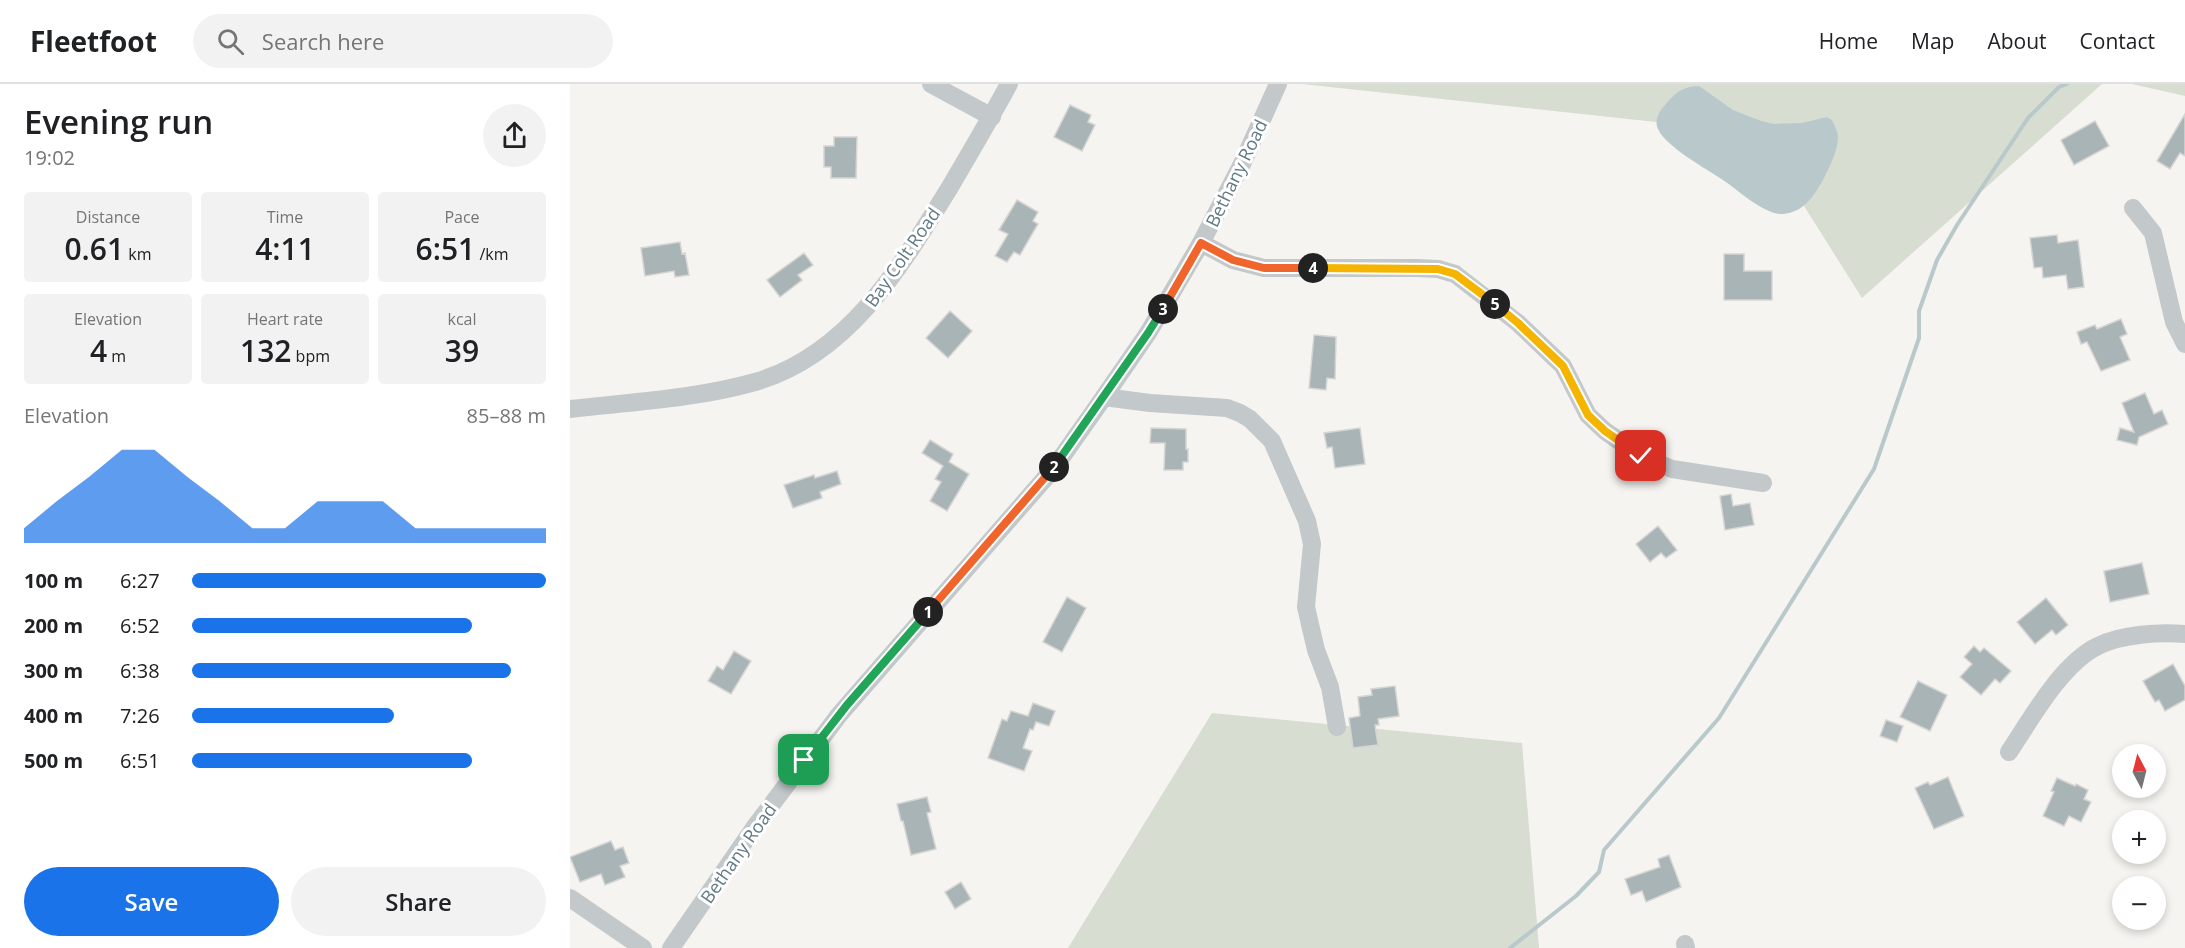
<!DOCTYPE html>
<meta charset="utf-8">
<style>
:root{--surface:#fff;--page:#f2f2f2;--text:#202124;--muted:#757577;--line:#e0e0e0;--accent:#1a73e8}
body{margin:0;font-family:"Open Sans",sans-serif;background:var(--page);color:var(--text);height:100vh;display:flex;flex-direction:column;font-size:22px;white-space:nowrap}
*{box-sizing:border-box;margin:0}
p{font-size:20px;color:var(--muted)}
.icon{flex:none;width:33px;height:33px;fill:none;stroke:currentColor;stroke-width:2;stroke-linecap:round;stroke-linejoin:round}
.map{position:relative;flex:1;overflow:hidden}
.details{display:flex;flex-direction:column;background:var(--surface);width:570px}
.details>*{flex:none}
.needle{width:39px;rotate:353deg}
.fabs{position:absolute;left:1542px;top:660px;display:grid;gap:12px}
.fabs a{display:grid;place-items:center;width:54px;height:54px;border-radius:50%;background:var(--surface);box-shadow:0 3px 9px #0003;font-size:30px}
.pin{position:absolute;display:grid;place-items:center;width:51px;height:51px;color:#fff;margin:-26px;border-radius:12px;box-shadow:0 3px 9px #0006}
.km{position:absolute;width:30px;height:30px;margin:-15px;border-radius:50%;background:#222;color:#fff;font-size:16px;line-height:30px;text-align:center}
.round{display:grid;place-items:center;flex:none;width:63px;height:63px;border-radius:32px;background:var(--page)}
.head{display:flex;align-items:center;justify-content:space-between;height:102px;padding:0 24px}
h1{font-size:33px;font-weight:600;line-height:45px}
.stats{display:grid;grid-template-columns:repeat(3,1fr);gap:9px;height:102px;padding:6px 24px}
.stats div{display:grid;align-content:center;border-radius:6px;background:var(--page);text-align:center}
.stats b{font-size:30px;font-weight:600}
.stats small{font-size:16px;font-weight:400}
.stats p{font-size:16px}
.chart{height:168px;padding:12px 24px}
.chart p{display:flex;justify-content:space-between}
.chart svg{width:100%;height:108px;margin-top:6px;fill:var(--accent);opacity:.7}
.action{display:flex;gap:12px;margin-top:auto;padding:12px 24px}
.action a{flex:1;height:69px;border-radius:36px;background:var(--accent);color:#fff;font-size:24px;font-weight:600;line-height:69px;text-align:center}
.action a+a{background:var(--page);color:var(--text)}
ul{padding:0 24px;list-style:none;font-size:20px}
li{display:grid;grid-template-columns:96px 72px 1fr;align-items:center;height:45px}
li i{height:15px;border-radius:8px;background:var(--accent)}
header{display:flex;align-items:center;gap:36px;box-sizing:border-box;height:84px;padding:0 30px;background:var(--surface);border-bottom:2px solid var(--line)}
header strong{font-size:28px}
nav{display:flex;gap:33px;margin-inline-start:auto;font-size:21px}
.search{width:420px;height:54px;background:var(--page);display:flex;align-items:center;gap:15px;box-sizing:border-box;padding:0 21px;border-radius:33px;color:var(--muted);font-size:22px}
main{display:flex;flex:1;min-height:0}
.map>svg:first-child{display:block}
</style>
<header>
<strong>Fleetfoot</strong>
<div class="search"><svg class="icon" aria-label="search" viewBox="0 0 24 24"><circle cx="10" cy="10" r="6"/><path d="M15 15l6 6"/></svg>Search here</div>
<nav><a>Home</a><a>Map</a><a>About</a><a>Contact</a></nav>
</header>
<main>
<section class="details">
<div class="head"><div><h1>Evening run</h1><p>19:02</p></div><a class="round"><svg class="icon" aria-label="share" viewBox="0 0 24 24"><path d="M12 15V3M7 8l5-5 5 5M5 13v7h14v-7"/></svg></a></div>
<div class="stats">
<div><p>Distance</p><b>0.61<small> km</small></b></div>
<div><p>Time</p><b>4:11</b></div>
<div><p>Pace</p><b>6:51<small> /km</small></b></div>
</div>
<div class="stats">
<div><p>Elevation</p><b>4<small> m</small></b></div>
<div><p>Heart rate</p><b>132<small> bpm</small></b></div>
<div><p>kcal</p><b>39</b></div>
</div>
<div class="chart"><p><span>Elevation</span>85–88 m</p>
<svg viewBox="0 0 160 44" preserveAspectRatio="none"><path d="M0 44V38L10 27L20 17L30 6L40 6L50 17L60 27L70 38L80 38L90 27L100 27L110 27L120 38L130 38L140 38L150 38L160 38V44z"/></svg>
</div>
<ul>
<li><b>100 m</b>6:27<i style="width:100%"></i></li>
<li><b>200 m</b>6:52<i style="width:79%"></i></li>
<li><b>300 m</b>6:38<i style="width:90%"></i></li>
<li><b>400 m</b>7:26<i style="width:57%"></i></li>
<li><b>500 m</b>6:51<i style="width:79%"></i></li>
</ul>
<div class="action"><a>Save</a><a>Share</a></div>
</section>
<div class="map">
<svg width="1615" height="864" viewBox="0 0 1615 864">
<rect width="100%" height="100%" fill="#f5f4f0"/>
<g fill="#d7ddd1">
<path d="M 732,0 L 1532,0 L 1292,214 L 1188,49 Z"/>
<path d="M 1562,0 L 1615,0 L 1615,12 Z"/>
<path d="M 642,629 L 952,659 L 969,864 L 498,864 Z"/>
</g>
<path fill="#b9c9cb" d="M 1129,2 L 1163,26 L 1191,37 L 1204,40 L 1232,39 L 1257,33 L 1262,36 C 1264,41 1268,47 1268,53 C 1268,67 1259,84 1253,96 C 1243,113 1234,128 1213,130 C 1194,131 1168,106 1153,96 C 1137,85 1096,63 1088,45 C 1084,37 1089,27 1095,21 C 1106,8 1112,3 1129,2 Z"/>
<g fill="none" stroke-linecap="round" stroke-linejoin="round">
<path stroke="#b9c9cb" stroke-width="4" d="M 940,864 L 1006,812 L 1029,788 L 1034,766 L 1149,634 L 1304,385 L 1349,254 L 1349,227 L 1367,176 L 1387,141 L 1458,34 L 1489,3 L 1497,0"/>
</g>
<g fill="#a8b4b6" stroke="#d6d5d3" stroke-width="1.5">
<path d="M 500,21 L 521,31 L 518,38 L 525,41 L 512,67 L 484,53 Z"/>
<path d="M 1615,30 L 1615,72 L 1610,69 L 1600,85 L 1587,77 Z"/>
<path d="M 1525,37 L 1539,62 L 1504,81 L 1491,56 Z"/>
<path d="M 264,53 L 287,53 L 286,94 L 261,94 L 261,83 L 254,83 L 254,62 L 264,62 Z"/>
<path d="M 447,116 L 468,128 L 463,137 L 468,140 L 450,171 L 444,168 L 437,178 L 425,172 L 438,150 L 429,146 Z"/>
<path d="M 1487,151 L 1488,159 L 1508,156 L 1514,203 L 1498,205 L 1496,191 L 1473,194 L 1472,183 L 1464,184 L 1460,154 Z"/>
<path d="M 110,158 L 112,170 L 115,169 L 119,191 L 105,193 L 104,187 L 75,192 L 71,164 Z"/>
<path d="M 234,169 L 243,181 L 228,191 L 232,196 L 210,213 L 197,196 Z"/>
<path d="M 1154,170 L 1174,170 L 1174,187 L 1202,187 L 1202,216 L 1154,216 Z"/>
<path d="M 380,227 L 402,247 L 378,274 L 356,254 Z"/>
<path d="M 1551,235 L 1557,250 L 1550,253 L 1560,276 L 1531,287 L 1517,258 L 1511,260 L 1507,248 L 1525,241 L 1527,245 Z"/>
<path d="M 744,251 L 766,253 L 765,295 L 757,294 L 756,306 L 739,304 Z"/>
<path d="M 1575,309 L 1584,330 L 1592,326 L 1598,340 L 1569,353 L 1567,361 L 1547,356 L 1550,344 L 1564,348 L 1552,319 Z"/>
<path d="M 581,344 L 616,345 L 616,365 L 618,365 L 618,378 L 613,378 L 613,386 L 594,386 L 595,359 L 580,359 Z"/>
<path d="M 790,344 L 795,380 L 765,384 L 762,363 L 757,364 L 754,349 Z"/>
<path d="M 360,356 L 383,370 L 379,378 L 399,390 L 377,427 L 360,417 L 371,398 L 365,395 L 373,382 L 352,369 Z"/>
<path d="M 267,387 L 271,400 L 250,408 L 252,414 L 223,424 L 214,401 L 244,391 L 245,394 Z"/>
<path d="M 1161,410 L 1163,422 L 1180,419 L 1184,441 L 1155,446 L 1150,412 Z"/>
<path d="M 1088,442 L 1107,466 L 1096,474 L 1091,469 L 1080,478 L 1066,460 Z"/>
<path d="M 1572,479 L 1579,510 L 1540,518 L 1534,487 Z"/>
<path d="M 497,513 L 516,524 L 492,568 L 473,558 Z"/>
<path d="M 1476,514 L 1498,541 L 1486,551 L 1482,546 L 1465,560 L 1447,538 Z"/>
<path d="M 1404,562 L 1410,568 L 1414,564 L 1441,587 L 1430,599 L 1425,595 L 1411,611 L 1390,593 L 1402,580 L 1394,573 Z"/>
<path d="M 164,567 L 181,577 L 161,610 L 138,597 L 147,582 L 153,586 Z"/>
<path d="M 1603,580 L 1615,602 L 1615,616 L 1595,627 L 1589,616 L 1585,618 L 1573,597 Z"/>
<path d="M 1348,597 L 1377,611 L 1360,647 L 1330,633 Z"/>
<path d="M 825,602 L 829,632 L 808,635 L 809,641 L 805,641 L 808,661 L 783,664 L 779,634 L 790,632 L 788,613 L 802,611 L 801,605 Z"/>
<path d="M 463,619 L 485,627 L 479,642 L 466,638 L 463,646 L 460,645 L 453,664 L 462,667 L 454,687 L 418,674 L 432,635 L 437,637 L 441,627 L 458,632 Z"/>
<path d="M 1316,636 L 1333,642 L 1327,658 L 1310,652 Z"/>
<path d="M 1378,693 L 1394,732 L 1364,745 L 1345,704 L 1358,698 L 1360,701 Z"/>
<path d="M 1487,694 L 1505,702 L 1506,700 L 1518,706 L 1514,715 L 1521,718 L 1511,738 L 1499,732 L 1494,742 L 1473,732 L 1484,708 L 1481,707 Z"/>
<path d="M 357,713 L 361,728 L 357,729 L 366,765 L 341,771 L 333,737 L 331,737 L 327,720 Z"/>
<path d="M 41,757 L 45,766 L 53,763 L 59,779 L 50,782 L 55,793 L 35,801 L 31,790 L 10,798 L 0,773 Z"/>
<path d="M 1099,771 L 1111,803 L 1076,818 L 1072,807 L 1061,811 L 1055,795 L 1090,783 L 1088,775 Z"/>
<path d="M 391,798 L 401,815 L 385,825 L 375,808 Z"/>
</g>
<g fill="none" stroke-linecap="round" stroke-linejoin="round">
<g stroke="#c3c8ca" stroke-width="18">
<path d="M 361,0 L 422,33"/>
<path d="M 1563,124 L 1583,149 L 1604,238 L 1615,260"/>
<path d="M 631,159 L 663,176 L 694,184 L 847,184 L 868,185 L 885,190 L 948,239 L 993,282 L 1018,331 L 1035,347 L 1071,372 L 1102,385 L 1193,399"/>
<path d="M 534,313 L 580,319 L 657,324 L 670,329 L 680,335 L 702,357 L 737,437 L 742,460 L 736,523 L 746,566 L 760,603 L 767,643"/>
<path d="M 0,325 C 61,318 125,315 185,298 C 279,271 332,181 380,103 C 400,69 420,35 439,0"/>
<path d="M 1439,668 C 1461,635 1492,579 1528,562 C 1552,550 1589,548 1615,550"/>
<path d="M 0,814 L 73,864"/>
<path d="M 1115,860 L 1116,864"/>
<path d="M 101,864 L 184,744 L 269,631 L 484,384 L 534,313 L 578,249 L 631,159 L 672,80 L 708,0"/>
</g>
</g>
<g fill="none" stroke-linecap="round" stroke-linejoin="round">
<defs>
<path id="split-1" d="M 234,676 L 277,621 L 358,528"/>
<path id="split-2" d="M 358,528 L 484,383"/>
<path id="split-3" d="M 484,383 L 578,249 L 593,225"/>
<path id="split-4" d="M 593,225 L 631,159 L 663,176 L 694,184 L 743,184"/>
<path id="split-5" d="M 743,184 L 868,185 L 885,190 L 925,220"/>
<path id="split-6" d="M 925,220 L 948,239 L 993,282 L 1018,331 L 1035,347 L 1071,372"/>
</defs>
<use href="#split-1" stroke="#fff" stroke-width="12"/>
<use href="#split-2" stroke="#fff" stroke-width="12"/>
<use href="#split-3" stroke="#fff" stroke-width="12"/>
<use href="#split-4" stroke="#fff" stroke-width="12"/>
<use href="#split-5" stroke="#fff" stroke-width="12"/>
<use href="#split-6" stroke="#fff" stroke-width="12"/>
<use href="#split-1" stroke="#22a559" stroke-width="8"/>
<use href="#split-2" stroke="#f0652b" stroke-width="8"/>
<use href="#split-3" stroke="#22a559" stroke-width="8"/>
<use href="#split-4" stroke="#f0652b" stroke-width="8"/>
<use href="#split-5" stroke="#f5b400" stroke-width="8"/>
<use href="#split-6" stroke="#f5b400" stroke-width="8"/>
</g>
<g text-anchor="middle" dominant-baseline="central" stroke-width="6" stroke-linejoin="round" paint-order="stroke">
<g font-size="18" fill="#617a84" stroke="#fff">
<text transform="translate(666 89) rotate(-64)">Bethany Road</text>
<text transform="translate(332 173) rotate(-55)">Bay Colt Road</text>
<text transform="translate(168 769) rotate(-55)">Bethany Road</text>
</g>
</g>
</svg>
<div class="fabs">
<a><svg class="needle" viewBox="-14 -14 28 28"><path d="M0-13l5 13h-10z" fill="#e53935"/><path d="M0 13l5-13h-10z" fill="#757577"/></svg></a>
<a>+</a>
<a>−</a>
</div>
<div class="pin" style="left:234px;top:676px;background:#1e9e55"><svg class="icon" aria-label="arrive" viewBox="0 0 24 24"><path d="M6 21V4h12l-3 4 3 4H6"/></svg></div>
<div class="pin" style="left:1071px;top:372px;background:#d93025"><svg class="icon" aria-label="check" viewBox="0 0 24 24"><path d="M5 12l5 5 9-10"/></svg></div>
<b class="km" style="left:358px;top:528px">1</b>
<b class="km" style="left:484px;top:383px">2</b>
<b class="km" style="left:593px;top:225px">3</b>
<b class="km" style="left:743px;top:184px">4</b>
<b class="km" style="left:925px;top:220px">5</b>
</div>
</main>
